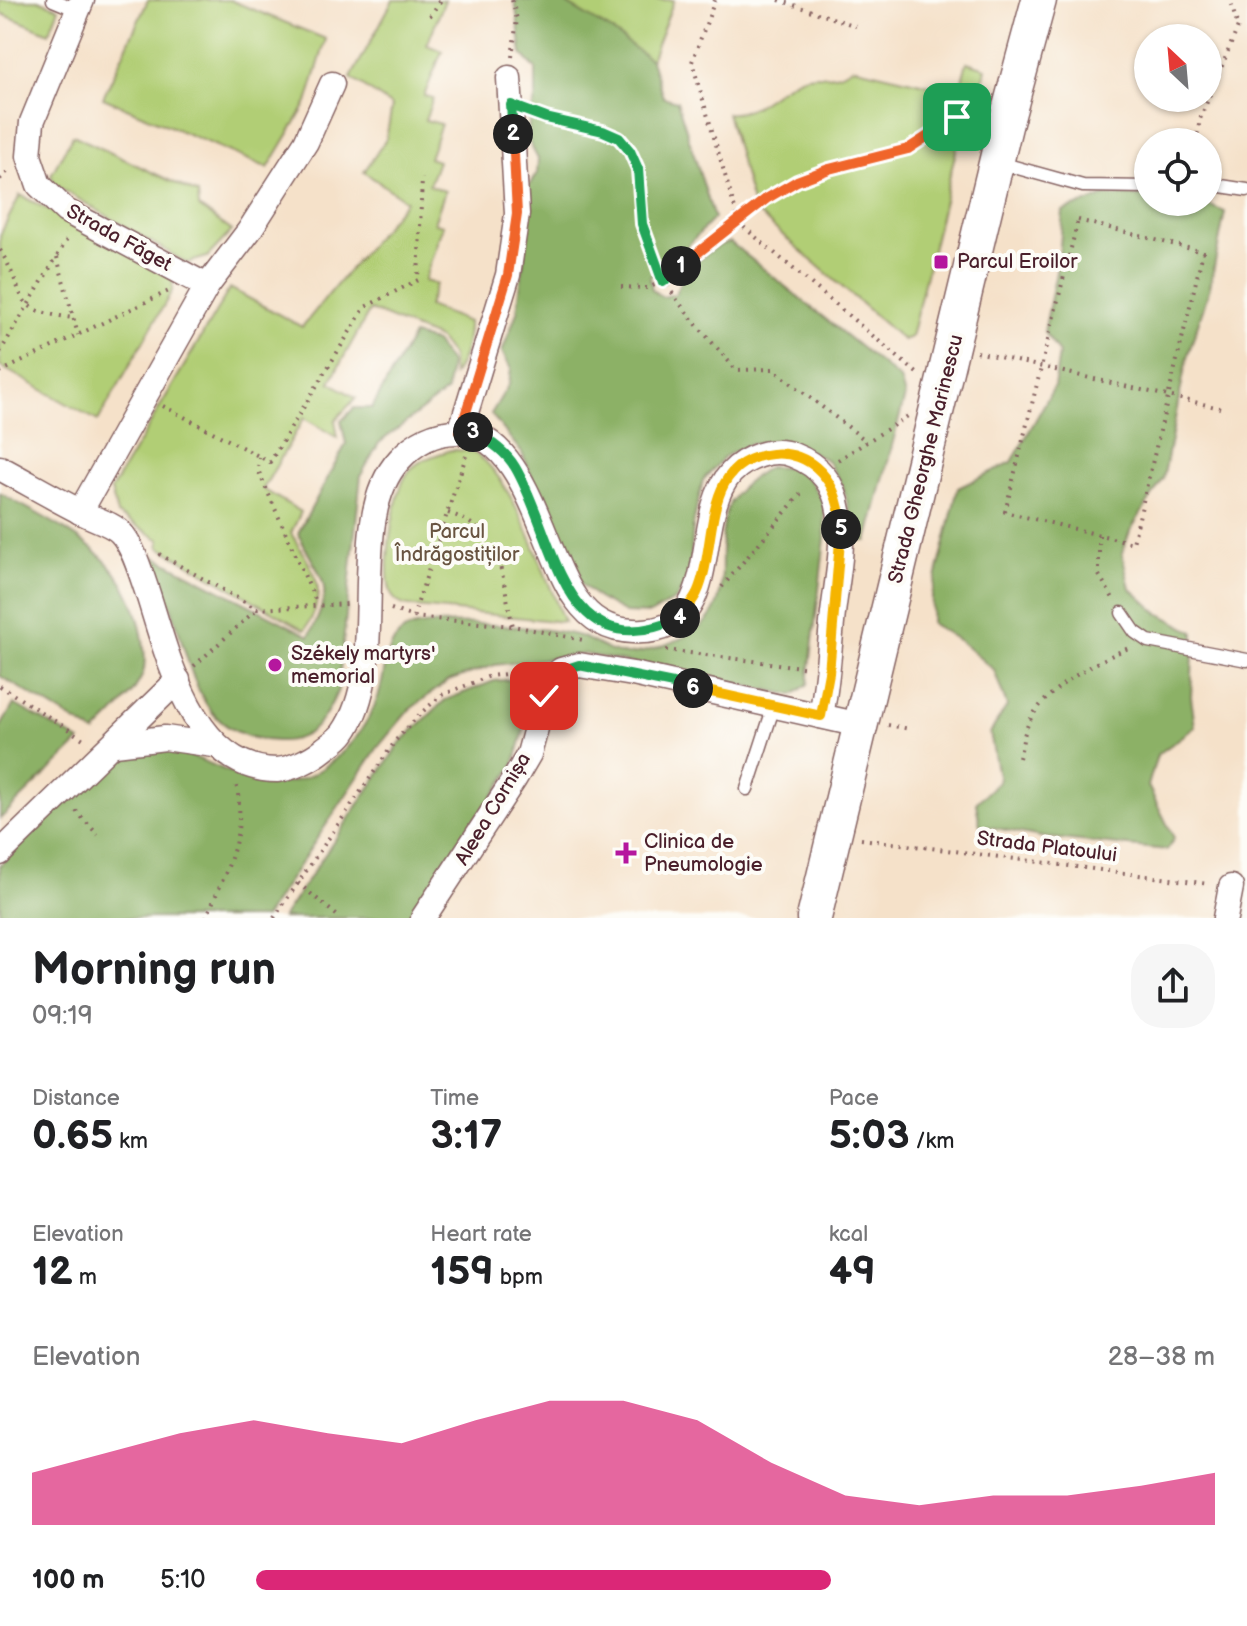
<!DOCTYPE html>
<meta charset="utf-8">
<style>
:root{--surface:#fff;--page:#f6f6f6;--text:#202124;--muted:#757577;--accent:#db2777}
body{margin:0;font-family:"Balsamiq Sans",sans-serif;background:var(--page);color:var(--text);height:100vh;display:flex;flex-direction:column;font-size:30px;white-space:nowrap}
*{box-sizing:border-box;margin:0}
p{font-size:26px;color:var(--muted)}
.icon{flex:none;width:44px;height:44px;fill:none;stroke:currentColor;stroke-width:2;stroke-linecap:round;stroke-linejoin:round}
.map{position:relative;height:918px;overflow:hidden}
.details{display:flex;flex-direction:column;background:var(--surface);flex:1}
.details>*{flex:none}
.needle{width:52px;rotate:334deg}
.fabs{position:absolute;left:1134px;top:24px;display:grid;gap:16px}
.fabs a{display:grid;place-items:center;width:88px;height:88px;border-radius:50%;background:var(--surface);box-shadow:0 2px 6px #0004;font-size:40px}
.pin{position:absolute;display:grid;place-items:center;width:68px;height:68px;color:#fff;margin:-34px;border-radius:16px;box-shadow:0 4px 12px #0006}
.km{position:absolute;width:40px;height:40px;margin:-20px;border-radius:50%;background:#222;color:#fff;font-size:22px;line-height:40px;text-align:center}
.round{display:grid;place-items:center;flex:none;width:84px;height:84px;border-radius:32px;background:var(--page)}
.overview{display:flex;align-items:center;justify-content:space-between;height:136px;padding:0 32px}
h1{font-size:44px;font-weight:700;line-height:60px}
.metrics{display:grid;grid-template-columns:repeat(3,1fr);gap:12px;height:136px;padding:8px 32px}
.metrics div{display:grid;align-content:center}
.metrics b{font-size:40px;font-weight:700}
.metrics small{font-size:22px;font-weight:400}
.metrics p{font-size:22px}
.chart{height:224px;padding:16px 32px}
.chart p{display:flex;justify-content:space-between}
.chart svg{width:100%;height:144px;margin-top:8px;fill:var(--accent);opacity:.7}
ul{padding:0 32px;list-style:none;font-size:26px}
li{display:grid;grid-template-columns:128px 96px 1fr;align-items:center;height:60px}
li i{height:20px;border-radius:10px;background:var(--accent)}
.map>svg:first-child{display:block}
</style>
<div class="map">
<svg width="1247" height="918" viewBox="0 0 1247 918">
<rect width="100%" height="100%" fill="#fdfcf7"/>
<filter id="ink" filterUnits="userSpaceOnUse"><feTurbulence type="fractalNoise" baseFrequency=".0125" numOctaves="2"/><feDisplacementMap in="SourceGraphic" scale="16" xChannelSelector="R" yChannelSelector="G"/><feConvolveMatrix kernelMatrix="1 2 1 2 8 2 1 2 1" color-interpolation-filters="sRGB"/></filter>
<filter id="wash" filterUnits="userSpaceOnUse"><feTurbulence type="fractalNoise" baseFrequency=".006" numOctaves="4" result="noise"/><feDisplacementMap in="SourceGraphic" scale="32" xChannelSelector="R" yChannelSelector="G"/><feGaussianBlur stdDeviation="1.8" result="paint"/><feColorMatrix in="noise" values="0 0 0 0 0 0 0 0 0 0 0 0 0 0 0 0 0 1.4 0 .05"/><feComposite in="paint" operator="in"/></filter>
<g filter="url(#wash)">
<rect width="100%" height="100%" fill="#f5e1c9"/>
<g fill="#b1ce75" stroke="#7e7650" stroke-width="2">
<path d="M 0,0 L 38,0 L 59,8 L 49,33 L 0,13 Z"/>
<path d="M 148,0 L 230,0 L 326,39 L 307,103 L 268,168 L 103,98 Z"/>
<path d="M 393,0 L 445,0 L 427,45 L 442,51 L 424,96 L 433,98 L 425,120 L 441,124 L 429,158 L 438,161 L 429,185 L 445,191 L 434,223 L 443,225 L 424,281 L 436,284 L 428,306 L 468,322 C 468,342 465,359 453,375 L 452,356 L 438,338 L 370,310 L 330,382 L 356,398 L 335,420 L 338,438 L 304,418 L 263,489 L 301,512 L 291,533 C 313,571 331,588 305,630 L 159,547 L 160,540 L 117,514 L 111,490 L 230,288 L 302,327 L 406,201 L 364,172 L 386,139 L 392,106 L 351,78 Z"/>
<path d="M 560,0 L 674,0 L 651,60 Z"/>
<path d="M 967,62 L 986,68 C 984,90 966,111 948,123 L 960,134 L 911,337 L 903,340 L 754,210 L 727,113 C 755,116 774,89 800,78 C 823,69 825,84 853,67 L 959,92 Z"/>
<path d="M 73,135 L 198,194 L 199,207 L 232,231 L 207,257 L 187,263 L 55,185 L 51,175 Z"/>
<path d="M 20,195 L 167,272 L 173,279 L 172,291 L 98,421 L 0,366 L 0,235 Z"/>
<path d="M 451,450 C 461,450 471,450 480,457 C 514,482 547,581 564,622 L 416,607 C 407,606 399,605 393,597 C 380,579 394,492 407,474 C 416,460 436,455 451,450 Z"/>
</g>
<g fill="#8cb166" stroke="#6b6848" stroke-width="2">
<path d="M 515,0 L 560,0 L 612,31 L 651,60 L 663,97 L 677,101 L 714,218 L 668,266 L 657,268 L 650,277 L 652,290 L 663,297 L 676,294 C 681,272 709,247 730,242 L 900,379 L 905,396 L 867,541 L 857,541 L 843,486 L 827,460 L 789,441 L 749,444 L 724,457 L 703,480 L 693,524 L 690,576 L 676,599 L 650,614 L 625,613 L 598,598 L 572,576 L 522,453 L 491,414 L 509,384 L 511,369 L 502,352 L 517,312 L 525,251 L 526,190 L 537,173 L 538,159 L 528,140 L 529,120 L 536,96 L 536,69 L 522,54 Z"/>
<path d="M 1105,196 L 1148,196 L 1148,202 L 1201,202 L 1225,212 L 1210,287 L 1187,358 L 1163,479 L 1130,531 L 1122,554 L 1130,588 L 1158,613 L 1194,632 L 1191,697 L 1195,727 L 1157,755 L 1148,786 L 1174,838 L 1167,850 L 1041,837 L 980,825 L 976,803 L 999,781 L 990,733 L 1007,706 L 994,670 L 961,642 L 931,623 L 932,595 L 958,488 L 1012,462 L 1054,387 L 1059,353 L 1044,332 L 1059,257 L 1063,211 Z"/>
<path d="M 413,335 L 435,342 L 450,363 L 447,391 L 379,443 L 361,475 L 338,690 C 326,717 312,743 277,741 C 210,738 198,695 181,639 C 173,611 163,584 154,556 L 309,636 C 338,581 321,583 298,533 L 346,444 L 341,421 L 354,408 L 372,408 Z"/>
<path d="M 768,467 L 793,468 L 810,481 L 824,503 L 825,538 L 808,684 L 793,695 L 585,654 L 495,665 L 448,681 L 409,710 L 378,747 L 264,918 L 0,918 L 0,865 C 30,837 85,769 121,756 C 131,753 146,748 157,748 C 209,752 259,804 313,774 C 343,758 367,728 378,697 C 387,674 382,639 410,628 C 436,618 550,627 579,636 C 595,641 611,655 629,654 C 646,653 666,645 682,638 C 740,612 714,563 725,516 C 731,493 749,479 768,467 Z"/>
<path d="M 0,493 C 64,530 127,552 142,634 C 144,647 147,664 142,676 C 131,699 112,715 95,733 L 0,676 Z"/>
<path d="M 539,677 L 514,765 L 411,918 L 282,918 L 400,743 L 445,700 L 494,681 Z"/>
<path d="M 14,704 L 80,741 L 0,819 L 0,728 Z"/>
</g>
</g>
<g filter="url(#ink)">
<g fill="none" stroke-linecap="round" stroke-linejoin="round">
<defs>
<g id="lane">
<path d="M 53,0 L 77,10"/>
<path d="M 1000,163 L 1083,186 L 1148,187"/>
<path d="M 1208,184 L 1247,190"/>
<path d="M 1122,613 L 1135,632 L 1148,641 L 1247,660"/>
<path d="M 747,789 L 774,706"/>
</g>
<g id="street">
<path d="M 82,0 L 32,122 L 29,156 L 39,185 L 66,211 L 207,286"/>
<path d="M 460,432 L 508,275 L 517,214 L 509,78"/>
<path d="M 0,468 C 28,483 55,499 83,513 C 94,519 113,524 121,533 C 133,546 140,571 146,588 C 167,651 191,770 277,770 C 292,769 312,759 323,750 C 329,745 338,740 343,733 C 393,663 343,521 399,460 C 415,442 436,431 460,432 C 525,434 543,553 576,599 C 591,620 608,630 633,631 C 728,636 689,519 731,473 C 746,457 773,447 793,455 C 864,482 837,565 832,623 C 829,654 827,685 821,716"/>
<path d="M 80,512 L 207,286 L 249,231 L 306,142 L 332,84"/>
<path d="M 115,744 L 165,738 L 214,745"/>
<path d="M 0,853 L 178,680"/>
<path d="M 423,918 L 515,778 L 529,754 L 549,680 L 561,670 L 579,665 L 633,674 L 860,725"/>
<path d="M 1225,918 L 1231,887"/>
</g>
<path id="secondary" d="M 814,918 L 1005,126 L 1039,0"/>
</defs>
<use href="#lane" stroke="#866362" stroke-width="15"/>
<use href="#street" stroke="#866362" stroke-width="27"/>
<use href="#secondary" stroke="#866362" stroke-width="37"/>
<g stroke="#866362" stroke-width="4" stroke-dasharray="2 6" stroke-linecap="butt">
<path d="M 715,0 L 692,62 L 739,223 L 918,374"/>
<path d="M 779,0 L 856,26"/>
<path d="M 430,16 L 441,0"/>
<path d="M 512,57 L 517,19 L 512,0"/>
<path d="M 532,113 L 619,138 C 651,176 635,213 652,255 C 669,299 706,334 736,370 L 773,369 L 865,440"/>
<path d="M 1196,142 L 1200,119 L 1238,27 L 1230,0"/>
<path d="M 0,179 L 10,169"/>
<path d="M 1078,220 L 1203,252 L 1133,543 L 1005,512 Z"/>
<path d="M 0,250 C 30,299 8,310 74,318"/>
<path d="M 57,257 L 78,335"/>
<path d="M 621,287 L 647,288 L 663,282 L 766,199 L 797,181 L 829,169 L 908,149 L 957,117 L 973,119"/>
<path d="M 0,352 L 68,238"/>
<path d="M 977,352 L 1220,408"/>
<path d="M 0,372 L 171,290"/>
<path d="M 163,406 L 270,462 L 365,307 L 418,280 L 422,178"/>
<path d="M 259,457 L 258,470 L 317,604"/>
<path d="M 838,460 L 908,416"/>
<path d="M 448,513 C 505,531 500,575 513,626"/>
<path d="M 1099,535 L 1099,575 L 1114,600"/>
<path d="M 159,554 L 257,609 L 348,604"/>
<path d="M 722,587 L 804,490"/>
<path d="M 391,609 L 413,617 L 513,626 L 583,640"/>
<path d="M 413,617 L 466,456"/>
<path d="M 666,650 L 808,668"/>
<path d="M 194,666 L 257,609"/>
<path d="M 0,686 L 85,740"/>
<path d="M 888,725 L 910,729"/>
<path d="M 1019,758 C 1022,748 1023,736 1027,727 C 1040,691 1096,661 1131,647"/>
<path d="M 76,811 L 98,835"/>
<path d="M 861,839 L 1209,884"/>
<path d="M 298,883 L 340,918"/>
<path d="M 206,918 C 225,874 248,833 236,784"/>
<path d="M 274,918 L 396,740 L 421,713 L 442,695 L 490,676 L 529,671"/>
</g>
<use href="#lane" stroke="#fff" stroke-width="12"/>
<use href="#street" stroke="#fff" stroke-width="24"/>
<use href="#secondary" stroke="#fff" stroke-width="34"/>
</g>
</g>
<g fill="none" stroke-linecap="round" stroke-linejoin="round" filter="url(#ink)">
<defs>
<path id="split-1" d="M 681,266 L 766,199 L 797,181 L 829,169 L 908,149 L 957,117"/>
<path id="split-2" d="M 513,134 L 511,105 L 546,118 L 603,131 L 619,138 L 630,151 L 638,169 L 642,224 L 663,282 L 681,266"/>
<path id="split-3" d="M 473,432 L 460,432 L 508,275 L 517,214 L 513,134"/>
<path id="split-4" d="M 473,432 C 489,440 506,452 515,467 C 557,538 561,672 680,618"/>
<path id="split-5" d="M 680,618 C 685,610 693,601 697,593 C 719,545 699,461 772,454 C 790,452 808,458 821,472 C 835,487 841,509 841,529"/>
<path id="split-6" d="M 693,688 L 821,716 L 829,673 L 841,529"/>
<path id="split-7" d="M 544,696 C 550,676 559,671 579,665 L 693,688"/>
</defs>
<use href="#split-1" stroke="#fff" stroke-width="16"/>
<use href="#split-2" stroke="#fff" stroke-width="16"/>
<use href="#split-3" stroke="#fff" stroke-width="16"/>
<use href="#split-4" stroke="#fff" stroke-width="16"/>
<use href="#split-5" stroke="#fff" stroke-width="16"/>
<use href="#split-6" stroke="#fff" stroke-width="16"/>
<use href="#split-7" stroke="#fff" stroke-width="16"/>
<use href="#split-1" stroke="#f0652b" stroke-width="10"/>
<use href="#split-2" stroke="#22a559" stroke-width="10"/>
<use href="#split-3" stroke="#f0652b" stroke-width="10"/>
<use href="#split-4" stroke="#22a559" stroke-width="10"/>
<use href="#split-5" stroke="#f5b400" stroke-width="10"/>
<use href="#split-6" stroke="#f5b400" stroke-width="10"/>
<use href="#split-7" stroke="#22a559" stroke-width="10"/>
</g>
<g fill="#b5179e" stroke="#fdfcf7" stroke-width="3">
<rect x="933" y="254" width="16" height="16" rx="4"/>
<circle cx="275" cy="665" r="8"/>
<path d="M622 841h8v8h8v8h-8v8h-8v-8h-8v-8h8z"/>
</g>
<g text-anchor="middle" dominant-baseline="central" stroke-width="8" stroke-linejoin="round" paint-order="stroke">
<g font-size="20" fill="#4a1f2b" stroke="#fdfcf7">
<text transform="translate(119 238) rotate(29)">Strada Făget</text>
<text transform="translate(926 459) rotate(-76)">Strada Gheorghe Marinescu</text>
<text transform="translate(493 809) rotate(-59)">Aleea Cornișa</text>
<text transform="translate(1047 847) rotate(7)">Strada Platoului</text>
</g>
<g font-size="20" fill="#4a1f2b" stroke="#fdfcf7" text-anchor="start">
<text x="957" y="262">Parcul Eroilor</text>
<text x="291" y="654">Székely martyrs'<tspan x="291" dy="23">memorial</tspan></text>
<text x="644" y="842">Clinica de<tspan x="644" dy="23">Pneumologie</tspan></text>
</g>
<g font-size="20" fill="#695441" stroke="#fdfcf7">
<text x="457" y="532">Parcul<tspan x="457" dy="23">Îndrăgostiților</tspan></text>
</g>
</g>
</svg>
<div class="fabs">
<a><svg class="needle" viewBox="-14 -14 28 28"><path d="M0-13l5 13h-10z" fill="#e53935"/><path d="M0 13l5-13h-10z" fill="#757577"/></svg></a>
<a><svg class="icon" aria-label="locate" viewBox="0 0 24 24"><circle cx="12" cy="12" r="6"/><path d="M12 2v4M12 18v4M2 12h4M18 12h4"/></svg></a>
</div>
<div class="pin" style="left:957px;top:117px;background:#1e9e55"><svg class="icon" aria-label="arrive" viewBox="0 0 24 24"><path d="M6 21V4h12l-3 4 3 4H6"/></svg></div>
<div class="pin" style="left:544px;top:696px;background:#d93025"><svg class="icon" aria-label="check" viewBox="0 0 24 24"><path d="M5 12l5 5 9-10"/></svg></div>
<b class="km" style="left:681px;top:266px">1</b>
<b class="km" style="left:513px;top:134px">2</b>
<b class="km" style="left:473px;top:432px">3</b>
<b class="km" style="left:680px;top:618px">4</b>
<b class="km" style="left:841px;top:529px">5</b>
<b class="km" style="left:693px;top:688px">6</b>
</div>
<section class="details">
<div class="overview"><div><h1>Morning run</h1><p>09:19</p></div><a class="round"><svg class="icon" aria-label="share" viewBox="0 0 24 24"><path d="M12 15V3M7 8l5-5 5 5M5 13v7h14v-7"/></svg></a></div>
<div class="metrics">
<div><p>Distance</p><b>0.65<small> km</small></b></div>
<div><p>Time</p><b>3:17</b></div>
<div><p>Pace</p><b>5:03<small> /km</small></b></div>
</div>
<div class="metrics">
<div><p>Elevation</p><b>12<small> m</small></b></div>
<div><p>Heart rate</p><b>159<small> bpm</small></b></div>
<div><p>kcal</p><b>49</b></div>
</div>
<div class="chart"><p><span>Elevation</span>28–38 m</p>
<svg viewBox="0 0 160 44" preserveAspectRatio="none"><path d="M0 44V28L10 22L20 16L30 12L40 16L50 19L60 12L70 6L80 6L90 12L100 25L110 35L120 38L130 35L140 35L150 32L160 28V44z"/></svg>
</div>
<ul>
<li><b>100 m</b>5:10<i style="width:60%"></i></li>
</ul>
</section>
